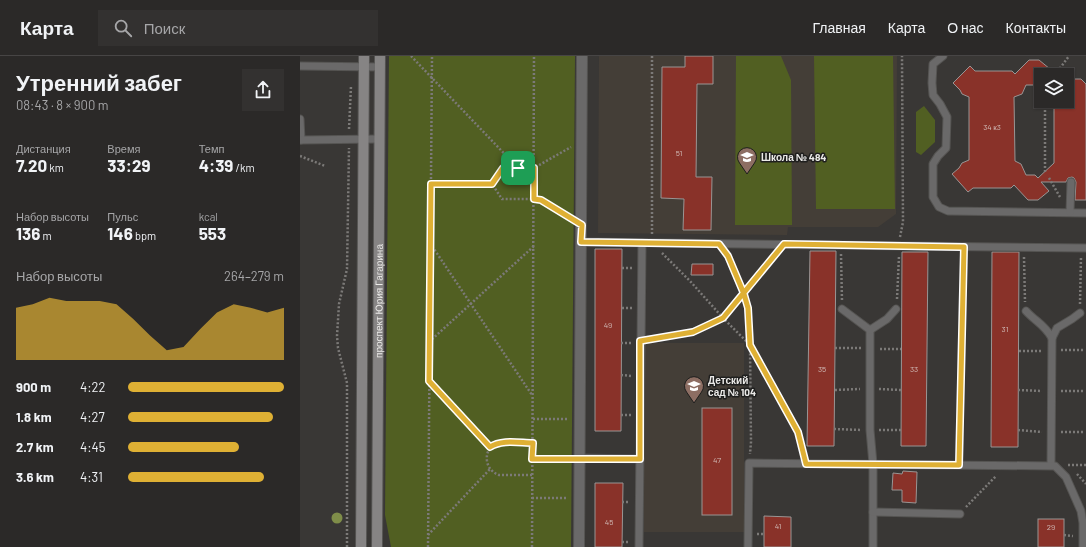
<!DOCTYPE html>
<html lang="ru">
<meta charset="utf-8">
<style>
:root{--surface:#2b2928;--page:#333130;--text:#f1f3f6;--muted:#a6a6a8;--line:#474545;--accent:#dfb034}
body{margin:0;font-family:Barlow,sans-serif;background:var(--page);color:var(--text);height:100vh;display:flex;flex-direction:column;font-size:15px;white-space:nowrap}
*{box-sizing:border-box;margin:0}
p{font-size:13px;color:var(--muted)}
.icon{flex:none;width:22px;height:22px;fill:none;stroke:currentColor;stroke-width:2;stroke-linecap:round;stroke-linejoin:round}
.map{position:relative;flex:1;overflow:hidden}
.sheet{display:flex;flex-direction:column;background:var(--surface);width:300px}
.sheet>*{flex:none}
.tools{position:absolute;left:734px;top:12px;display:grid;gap:8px}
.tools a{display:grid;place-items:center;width:40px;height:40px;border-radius:0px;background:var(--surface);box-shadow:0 1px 3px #0004,0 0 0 1px var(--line);font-size:20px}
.pin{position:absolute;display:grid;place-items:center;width:34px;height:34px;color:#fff;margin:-17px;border-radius:8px;box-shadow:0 2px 6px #0006}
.round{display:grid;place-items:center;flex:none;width:42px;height:42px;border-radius:0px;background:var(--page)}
.headline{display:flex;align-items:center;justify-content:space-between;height:68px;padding:0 16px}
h1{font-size:22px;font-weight:700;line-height:30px}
.stats{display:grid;grid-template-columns:repeat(3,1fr);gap:6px;height:68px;padding:4px 16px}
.stats div{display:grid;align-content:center}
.stats b{font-size:17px;font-weight:700}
.stats small{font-size:11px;font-weight:400}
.stats p{font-size:11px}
.chart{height:112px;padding:8px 16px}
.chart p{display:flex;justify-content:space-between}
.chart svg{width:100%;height:72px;margin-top:4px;fill:var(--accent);opacity:.7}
ul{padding:0 16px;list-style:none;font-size:13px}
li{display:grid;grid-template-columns:64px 48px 1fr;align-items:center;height:30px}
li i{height:10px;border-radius:5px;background:var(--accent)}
header{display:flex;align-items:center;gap:24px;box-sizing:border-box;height:56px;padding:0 20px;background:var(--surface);border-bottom:1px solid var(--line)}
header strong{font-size:19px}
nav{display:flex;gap:22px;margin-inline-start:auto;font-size:14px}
.search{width:280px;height:36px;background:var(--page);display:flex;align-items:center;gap:10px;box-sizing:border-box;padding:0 14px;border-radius:0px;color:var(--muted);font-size:15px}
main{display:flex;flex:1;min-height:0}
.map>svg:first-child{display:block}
</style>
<header>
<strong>Карта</strong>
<div class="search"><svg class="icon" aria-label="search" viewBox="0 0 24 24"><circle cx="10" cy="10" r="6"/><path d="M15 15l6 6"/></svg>Поиск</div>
<nav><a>Главная</a><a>Карта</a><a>О нас</a><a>Контакты</a></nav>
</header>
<main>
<section class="sheet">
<div class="headline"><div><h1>Утренний забег</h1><p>08:43 · 8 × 900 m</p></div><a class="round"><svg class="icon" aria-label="share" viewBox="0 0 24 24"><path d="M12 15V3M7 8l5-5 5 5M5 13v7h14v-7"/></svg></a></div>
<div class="stats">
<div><p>Дистанция</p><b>7.20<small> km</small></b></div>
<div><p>Время</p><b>33:29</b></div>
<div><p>Темп</p><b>4:39<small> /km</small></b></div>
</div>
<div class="stats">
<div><p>Набор высоты</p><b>136<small> m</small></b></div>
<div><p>Пульс</p><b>146<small> bpm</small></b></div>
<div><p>kcal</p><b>553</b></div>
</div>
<div class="chart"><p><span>Набор высоты</span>264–279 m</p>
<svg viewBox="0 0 160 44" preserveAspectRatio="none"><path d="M0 44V12L10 10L20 6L30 8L40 8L50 8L60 10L70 19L80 29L90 38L100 36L110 25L120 15L130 10L140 12L150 15L160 12V44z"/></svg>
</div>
<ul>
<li><b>900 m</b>4:22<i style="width:100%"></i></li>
<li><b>1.8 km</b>4:27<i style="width:93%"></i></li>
<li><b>2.7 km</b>4:45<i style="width:71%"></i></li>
<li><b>3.6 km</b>4:31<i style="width:87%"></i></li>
</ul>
</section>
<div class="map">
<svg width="786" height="491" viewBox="0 0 786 491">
<rect width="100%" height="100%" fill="#393735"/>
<g fill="#443e37">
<path d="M 299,0 L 597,0 L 596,158 L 578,171 L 488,171 L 487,179 L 298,177 Z"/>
<rect x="344" y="287" width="100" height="189"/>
</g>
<g fill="#515f22">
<path d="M 89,0 L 275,0 L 271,491 L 91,491 L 85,459 Z"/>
<path d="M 436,0 L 481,0 L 491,24 L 492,169 L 435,169 Z"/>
<path d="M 514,0 L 593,0 L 595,153 L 516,153 Z"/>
<path d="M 624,50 L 635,64 L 635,86 L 621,99 L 616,96 L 616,56 Z"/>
</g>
<g fill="#893229" stroke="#999594">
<path d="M 385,0 L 413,0 L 413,28 L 397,28 L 396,121 L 412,121 L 411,174 L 383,174 L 384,143 L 361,142 L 362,11 L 385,11 Z"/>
<path d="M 729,4 L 739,4 L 750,13 L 744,19 L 741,19 L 741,23 L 735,29 L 726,29 L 722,38 L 714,41 L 715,105 L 721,108 L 726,119 L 735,119 L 738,122 L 754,107 L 754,45 L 767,45 L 767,23 L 781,23 L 786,28 L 786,144 L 775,144 L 776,126 L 774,122 L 772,121 L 768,122 L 766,126 L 741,126 L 749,135 L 738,144 L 728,144 L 714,129 L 711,132 L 673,132 L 668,136 L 652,118 L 659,112 L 662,107 L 669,104 L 669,41 L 662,38 L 660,34 L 653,27 L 670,10 L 675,15 L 712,15 L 715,18 Z"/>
<path d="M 295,193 L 322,193 L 321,375 L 295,375 Z"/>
<path d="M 510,195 L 536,195 L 534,390 L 507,390 Z"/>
<path d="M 602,196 L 628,196 L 626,390 L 601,390 Z"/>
<path d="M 692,196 L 719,196 L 718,391 L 691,391 Z"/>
<path d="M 392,208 L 413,208 L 413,219 L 391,219 Z"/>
<rect x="402" y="352" width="30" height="107"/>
<path d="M 603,415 L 617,416 L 616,447 L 602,446 L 602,434 L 592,434 L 593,417 L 602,418 Z"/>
<path d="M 295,427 L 323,427 L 322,491 L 295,491 Z"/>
<path d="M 464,460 L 491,461 L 491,491 L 464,491 Z"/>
<rect x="738" y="463" width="26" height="28"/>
</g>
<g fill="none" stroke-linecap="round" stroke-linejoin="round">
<defs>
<g id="service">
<path d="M 643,0 L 633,8 L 632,27 L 633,39 L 640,48 L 647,61 L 646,92 L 638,100 L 633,108 L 633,141 L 639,151 L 648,155 L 786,157"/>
<path d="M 0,10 L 80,11"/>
<path d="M 0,63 L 1,84"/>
<path d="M 0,84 L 79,83"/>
<path d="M 770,156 L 771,126"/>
<path d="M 281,186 L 786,192"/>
<path d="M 542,253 L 570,274 L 570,374 L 573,408 L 573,491"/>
<path d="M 726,255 C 736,266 744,268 752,282"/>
<path d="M 570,274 L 587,263 L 596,253"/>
<path d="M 280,402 L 340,403"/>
<path d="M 751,409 L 752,282 L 757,272 L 772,263 L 780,257"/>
<path d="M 573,456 L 660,458"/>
<path d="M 339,491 L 342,187"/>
<path d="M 448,491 L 449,407 L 755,410 L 766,421 L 781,455 L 783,467 L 783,491"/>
</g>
<path id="minor" d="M 279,491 L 282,0"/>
<g id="secondary">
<path d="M 61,491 L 64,0"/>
<path id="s1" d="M 77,491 L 80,0"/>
</g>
</defs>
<use href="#service" stroke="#555452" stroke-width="9"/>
<use href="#minor" stroke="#555452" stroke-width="12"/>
<use href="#secondary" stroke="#555452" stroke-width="12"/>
<g stroke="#7c7a78" stroke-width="2.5" stroke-dasharray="2 2" stroke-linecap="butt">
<path d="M 111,0 L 218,112"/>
<path d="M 352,0 L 352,178"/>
<path d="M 755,19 L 769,0"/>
<path d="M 49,73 L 51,30"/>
<path d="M 0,100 L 25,110"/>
<path d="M 745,116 L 745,45"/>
<path d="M 749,122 L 760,141"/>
<path d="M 131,128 L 192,128"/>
<path d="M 270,162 L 241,143 L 202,143 L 192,128 L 203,112 L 234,112 L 271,91"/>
<path d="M 600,181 L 603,166 L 602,0"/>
<path d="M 130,187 L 232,339"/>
<path d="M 362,197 L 390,225 L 423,262 L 450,289 L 498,377 L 503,398"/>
<path d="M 426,198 L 444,238 L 448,252 L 450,289 L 451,386 L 450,398"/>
<path d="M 541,198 L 542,245"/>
<path d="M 724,201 L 725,246"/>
<path d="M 322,212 L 333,212"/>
<path d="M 597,243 L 599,200"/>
<path d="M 780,248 L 781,201"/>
<path d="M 322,252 L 332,252"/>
<path d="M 351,283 L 393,276 L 423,262 L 476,198"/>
<path d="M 129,286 L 234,190"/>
<path d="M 321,287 L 332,287"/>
<path d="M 535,292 L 561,292"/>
<path d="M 580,293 L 601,293"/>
<path d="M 761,294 L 784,294"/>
<path d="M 719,295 L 742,295"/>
<path d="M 321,319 L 332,320"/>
<path d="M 129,325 L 190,391"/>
<path d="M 579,333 L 601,334"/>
<path d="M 535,334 L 560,333"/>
<path d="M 718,334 L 742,335"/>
<path d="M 761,335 L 783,335"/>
<path d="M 321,359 L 331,359"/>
<path d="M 233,363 L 269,363"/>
<path d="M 534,373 L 562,374"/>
<path d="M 579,374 L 601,374"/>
<path d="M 718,374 L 742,376"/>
<path d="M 761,376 L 783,376"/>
<path d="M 659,400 L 663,199"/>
<path d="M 233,403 L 268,402"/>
<path d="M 768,409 L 786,409"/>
<path d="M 777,418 L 786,428"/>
<path d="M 232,419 L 199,419 C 193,417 188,412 187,405 C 184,380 218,387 233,387"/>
<path d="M 232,442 L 267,442"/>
<path d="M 322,446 L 330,446"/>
<path d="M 666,451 L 696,420"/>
<path d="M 457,478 L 464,478"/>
<path d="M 128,479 L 190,413"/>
<path d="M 764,479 L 773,480"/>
<path d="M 322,486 L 330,486"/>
<path d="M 47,491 L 47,327 L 38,292 L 37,280 L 39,248 L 47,213 L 49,92"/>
<path d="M 128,491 L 132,0"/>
<path d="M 232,491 L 234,0"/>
</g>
<use href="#service" stroke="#6a6969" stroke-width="7"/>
<use href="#minor" stroke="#6a6969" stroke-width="10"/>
<use href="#secondary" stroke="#868484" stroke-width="10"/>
</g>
<circle fill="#7f8d49" cx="37" cy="462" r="5.5"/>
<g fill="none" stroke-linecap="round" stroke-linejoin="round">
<defs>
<path id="route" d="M 218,112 L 203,112 L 192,128 L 131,128 L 129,325 L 190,391 C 202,383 220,387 233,387 L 232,403 L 340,403 L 340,285 L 393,276 L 423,262 L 484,188 L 662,191 L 664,191 L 659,409 L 506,408 L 498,376 L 450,289 L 448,252 L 444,238 L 428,200 L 419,188 L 281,186 L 282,169 L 241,144 L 234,143 L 234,112 L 218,112"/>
</defs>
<use href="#route" stroke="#fff" stroke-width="8"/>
<use href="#route" stroke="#dfb034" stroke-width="5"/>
</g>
<defs>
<symbol id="school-pin" viewBox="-11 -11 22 30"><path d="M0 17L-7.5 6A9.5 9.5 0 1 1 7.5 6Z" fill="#8d6e63" stroke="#1f1f1e"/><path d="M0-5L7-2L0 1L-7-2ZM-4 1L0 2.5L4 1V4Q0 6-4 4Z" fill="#fff"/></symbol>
</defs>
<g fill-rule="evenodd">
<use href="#school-pin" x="436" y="90" width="22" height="30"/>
<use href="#school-pin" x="383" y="319" width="22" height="30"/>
</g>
<g text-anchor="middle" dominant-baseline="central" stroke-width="3" stroke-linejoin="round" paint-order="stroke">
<g font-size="8" fill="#d2bcb8">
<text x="692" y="71">34 к3</text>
<text x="379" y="97">51</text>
<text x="308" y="269">49</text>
<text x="705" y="273">31</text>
<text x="522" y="313">35</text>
<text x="614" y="313">33</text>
<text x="417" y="404">47</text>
<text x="309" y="466">45</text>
<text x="478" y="470">41</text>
<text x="751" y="471">29</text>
</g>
<g font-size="10" font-weight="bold" fill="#ebeae8" stroke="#1f1f1e" text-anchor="start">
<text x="461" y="101">Школа № 484</text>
<text x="408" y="324">Детский<tspan x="408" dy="12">сад № 104</tspan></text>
</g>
<g font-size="10" fill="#ebeae8" stroke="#1f1f1e">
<text stroke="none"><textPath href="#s1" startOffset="246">проспект Юрия Гагарина</textPath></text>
</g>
</g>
</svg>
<div class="tools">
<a><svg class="icon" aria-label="layers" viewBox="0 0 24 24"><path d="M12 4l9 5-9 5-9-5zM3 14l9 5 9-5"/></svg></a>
</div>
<div class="pin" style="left:218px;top:112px;background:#1e9e55"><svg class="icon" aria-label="arrive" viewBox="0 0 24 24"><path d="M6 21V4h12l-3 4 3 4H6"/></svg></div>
</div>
</main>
